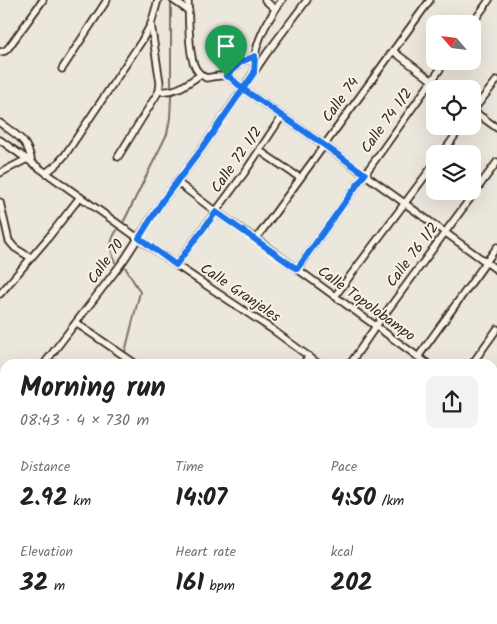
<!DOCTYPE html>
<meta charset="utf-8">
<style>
:root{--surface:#fff;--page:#f2f2f2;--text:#202124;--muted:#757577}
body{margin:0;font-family:Kalam,sans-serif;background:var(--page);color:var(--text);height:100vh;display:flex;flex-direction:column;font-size:19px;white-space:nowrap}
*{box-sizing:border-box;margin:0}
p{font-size:16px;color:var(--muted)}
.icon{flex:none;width:28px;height:28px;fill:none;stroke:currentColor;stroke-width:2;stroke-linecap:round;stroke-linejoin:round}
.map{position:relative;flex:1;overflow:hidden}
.panel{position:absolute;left:0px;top:359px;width:498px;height:266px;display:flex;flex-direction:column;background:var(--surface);border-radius:15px 15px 0 0;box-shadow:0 5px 20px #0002}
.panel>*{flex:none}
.needle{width:32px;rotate:298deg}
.buttons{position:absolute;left:426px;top:15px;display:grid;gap:10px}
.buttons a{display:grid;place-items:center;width:55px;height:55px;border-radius:10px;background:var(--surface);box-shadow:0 5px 20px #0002;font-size:25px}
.pin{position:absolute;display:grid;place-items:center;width:42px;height:42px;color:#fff;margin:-51px -21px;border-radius:50% 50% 50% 0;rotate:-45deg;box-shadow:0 0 5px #0007}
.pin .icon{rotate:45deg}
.round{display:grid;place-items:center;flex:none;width:52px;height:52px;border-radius:10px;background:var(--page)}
.headline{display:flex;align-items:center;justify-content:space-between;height:85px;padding:0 20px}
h1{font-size:28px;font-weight:700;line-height:38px}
.metrics{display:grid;grid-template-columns:repeat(3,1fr);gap:8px;height:85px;padding:5px 20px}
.metrics div{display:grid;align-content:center}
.metrics b{font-size:25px;font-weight:700}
.metrics small{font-size:14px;font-weight:400}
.metrics p{font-size:14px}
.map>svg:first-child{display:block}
</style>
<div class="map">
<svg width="497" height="624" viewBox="0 0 497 624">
<rect width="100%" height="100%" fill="#ece7dc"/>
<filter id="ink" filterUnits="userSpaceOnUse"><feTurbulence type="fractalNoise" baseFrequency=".02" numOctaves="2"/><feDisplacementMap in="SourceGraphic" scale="10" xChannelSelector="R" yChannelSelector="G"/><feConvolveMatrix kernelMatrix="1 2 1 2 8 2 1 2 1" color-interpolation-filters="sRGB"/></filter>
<g filter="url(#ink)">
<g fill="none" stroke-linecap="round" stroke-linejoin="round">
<g stroke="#7c7064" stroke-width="2">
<path d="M 124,221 L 167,134 L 170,118 L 171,98 L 171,1"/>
<path d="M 115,262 C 110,250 109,242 117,230"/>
<path d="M 122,364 L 140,292 L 125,267"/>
<path d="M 87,620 L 88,624"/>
</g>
<defs>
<g id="street">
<path d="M 173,0 L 189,11"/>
<path d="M 188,0 C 189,17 188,54 195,67 C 197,72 201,75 206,78 C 228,74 226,73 243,89 L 324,145 L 497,270"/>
<path d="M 265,0 L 275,9"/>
<path d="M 472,24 L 489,0"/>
<path d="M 393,51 L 443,89"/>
<path d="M 0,52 L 5,51 L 9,47 L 43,0"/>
<path d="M 62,69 L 107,0"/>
<path d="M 254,71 C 254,64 254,57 256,51 C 260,33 271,15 282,0"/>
<path d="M 226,76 L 241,62 L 255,56"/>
<path d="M 159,91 C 177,93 186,84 200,75"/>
<path d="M 472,110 L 497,128"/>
<path d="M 472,112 L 497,80"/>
<path d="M 0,123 C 18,136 28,140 32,163"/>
<path d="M 0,140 L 176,265 L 273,330 L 319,364"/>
<path d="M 260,151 L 300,178"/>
<path d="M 442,154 L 462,126"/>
<path d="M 118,157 L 159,91 L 160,83 L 151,24"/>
<path d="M 0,173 L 27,159"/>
<path d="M 46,173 L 57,164 L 65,155 L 141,42 L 151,24 L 158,0"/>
<path d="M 177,182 L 216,212 L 256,239 L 428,364"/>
<path d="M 0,202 L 9,241 L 15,248 L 31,258"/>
<path d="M 256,239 L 430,0"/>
<path d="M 176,265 L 245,172 L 282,116"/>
<path d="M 297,269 L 446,61"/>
<path d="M 0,294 L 48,238 L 80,197"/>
<path d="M 335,296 L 435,163"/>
<path d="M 76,323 L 136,364"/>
<path d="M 418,357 L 497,247"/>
<path d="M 44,364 L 124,260 L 163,200 L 201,150 L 267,53 L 307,0"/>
<path d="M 303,364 L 309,356"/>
<path d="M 350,364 L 376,326 L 497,162"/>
<path d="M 472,364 L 497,329"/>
<path d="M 492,416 L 497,410"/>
<path d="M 0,425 L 5,418"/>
<path d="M 492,483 L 497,486"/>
<path d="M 0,520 L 5,523"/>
<path d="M 0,601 L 5,594"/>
<path d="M 492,612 L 497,615"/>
<path d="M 140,620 L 146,624"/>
<path d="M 327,620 L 333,624"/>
<path d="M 114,624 L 117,620"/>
<path d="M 241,624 L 244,620"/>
<path d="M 363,624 L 367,620"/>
</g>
</defs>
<use href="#street" stroke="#3b2a1e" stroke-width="9"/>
<use href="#street" stroke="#f7f3e8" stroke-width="5.5"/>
</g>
</g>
<g fill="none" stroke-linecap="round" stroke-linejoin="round" filter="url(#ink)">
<defs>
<path id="route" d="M 226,76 L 231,78 L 243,89 L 201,150 L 163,200 L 139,238 L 176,265 L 216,212 L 297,269 L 365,174 L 324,145 L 243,89 L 254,73 L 255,56 L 241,62 L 226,76"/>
</defs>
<use href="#route" stroke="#fff" stroke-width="10"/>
<use href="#route" stroke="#1a73e8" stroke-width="6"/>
</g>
<g text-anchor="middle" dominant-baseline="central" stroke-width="4" stroke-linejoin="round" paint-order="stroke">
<g font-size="15" fill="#3b2a1e" stroke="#f7f3e8">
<text transform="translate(341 100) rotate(-54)">Calle 74</text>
<text transform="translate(387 121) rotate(-54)">Calle 74 1/2</text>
<text transform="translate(237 160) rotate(-55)">Calle 72 1/2</text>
<text transform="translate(413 255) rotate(-53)">Calle 76 1/2</text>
<text transform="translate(106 262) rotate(-54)">Calle 70</text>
<text transform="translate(240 293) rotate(34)">Calle Granjeles</text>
<text transform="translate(366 304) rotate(36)">Calle Topolobampo</text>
</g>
</g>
</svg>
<div class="buttons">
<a><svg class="needle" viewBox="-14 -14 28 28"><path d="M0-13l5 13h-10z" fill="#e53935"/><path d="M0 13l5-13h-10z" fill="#757577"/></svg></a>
<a><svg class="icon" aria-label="locate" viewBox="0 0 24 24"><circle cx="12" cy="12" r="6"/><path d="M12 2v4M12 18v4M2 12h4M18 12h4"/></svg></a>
<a><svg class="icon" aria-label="layers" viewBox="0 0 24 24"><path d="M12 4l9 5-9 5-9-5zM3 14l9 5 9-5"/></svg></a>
</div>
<div class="pin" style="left:226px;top:76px;background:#1e9e55"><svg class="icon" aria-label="arrive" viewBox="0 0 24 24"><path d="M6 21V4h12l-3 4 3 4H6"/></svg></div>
<section class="panel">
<div class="headline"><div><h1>Morning run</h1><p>08:43 · 4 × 730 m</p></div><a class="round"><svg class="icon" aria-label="share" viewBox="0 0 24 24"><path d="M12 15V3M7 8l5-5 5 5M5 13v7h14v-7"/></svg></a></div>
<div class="metrics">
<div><p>Distance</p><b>2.92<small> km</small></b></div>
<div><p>Time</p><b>14:07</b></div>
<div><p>Pace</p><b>4:50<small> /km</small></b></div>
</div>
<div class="metrics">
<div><p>Elevation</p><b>32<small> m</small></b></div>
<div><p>Heart rate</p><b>161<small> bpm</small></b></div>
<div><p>kcal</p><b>202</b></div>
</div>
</section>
</div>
